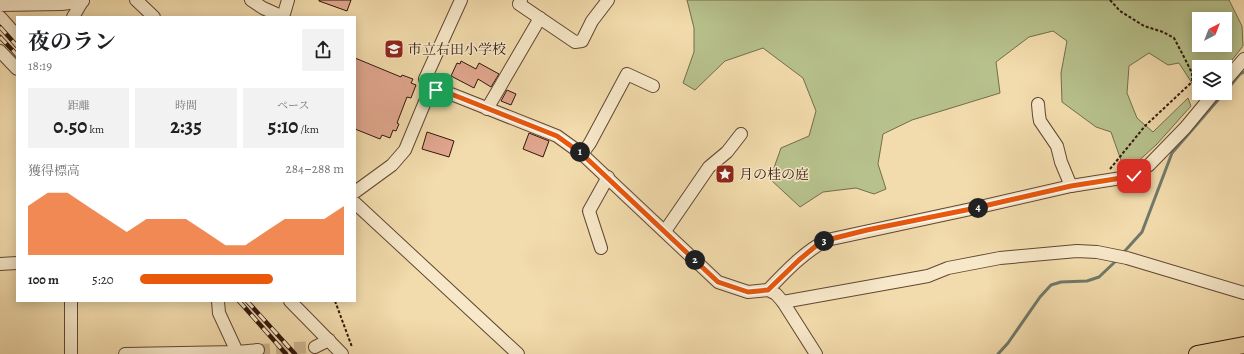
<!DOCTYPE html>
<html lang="ja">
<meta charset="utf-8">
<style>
:root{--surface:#fff;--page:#f2f2f2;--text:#202124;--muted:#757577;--accent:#ea580c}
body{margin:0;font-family:Alegreya,"Noto Serif JP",serif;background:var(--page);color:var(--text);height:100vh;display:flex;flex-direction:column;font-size:15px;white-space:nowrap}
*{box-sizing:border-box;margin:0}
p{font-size:13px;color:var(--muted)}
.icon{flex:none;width:22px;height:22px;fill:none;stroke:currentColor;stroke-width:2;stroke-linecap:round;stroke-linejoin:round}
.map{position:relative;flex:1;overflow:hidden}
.side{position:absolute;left:16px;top:16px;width:340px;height:286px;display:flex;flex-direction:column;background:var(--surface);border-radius:0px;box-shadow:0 2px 10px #0003}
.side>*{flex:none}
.needle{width:26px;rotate:42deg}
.tools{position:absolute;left:1192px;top:12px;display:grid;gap:8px}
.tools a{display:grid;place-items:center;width:40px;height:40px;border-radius:0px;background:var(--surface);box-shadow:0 2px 10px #0003;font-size:20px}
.pin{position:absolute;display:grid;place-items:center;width:34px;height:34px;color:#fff;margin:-17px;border-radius:8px;box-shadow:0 2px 6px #0006}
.km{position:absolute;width:20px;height:20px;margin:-10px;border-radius:50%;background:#222;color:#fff;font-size:11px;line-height:20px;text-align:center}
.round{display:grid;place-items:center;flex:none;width:42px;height:42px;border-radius:0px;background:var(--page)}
.headline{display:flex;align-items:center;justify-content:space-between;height:68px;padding:0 12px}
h1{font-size:22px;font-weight:700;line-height:30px}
.stats{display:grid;grid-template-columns:repeat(3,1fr);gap:6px;height:68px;padding:4px 12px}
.stats div{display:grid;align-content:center;border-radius:0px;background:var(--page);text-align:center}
.stats b{font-size:20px;font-weight:700}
.stats small{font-size:11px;font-weight:400}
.stats p{font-size:11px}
.chart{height:112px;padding:8px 12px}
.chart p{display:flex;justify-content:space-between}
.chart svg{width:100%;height:72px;margin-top:4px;fill:var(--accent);opacity:.7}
ul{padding:0 12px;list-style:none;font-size:13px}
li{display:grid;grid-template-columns:64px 48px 1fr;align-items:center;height:30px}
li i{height:10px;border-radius:5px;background:var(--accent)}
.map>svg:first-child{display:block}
</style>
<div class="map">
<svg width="1244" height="354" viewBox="0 0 1244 354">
<rect width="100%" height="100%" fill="#f2dbac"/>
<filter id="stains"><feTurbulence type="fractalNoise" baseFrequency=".005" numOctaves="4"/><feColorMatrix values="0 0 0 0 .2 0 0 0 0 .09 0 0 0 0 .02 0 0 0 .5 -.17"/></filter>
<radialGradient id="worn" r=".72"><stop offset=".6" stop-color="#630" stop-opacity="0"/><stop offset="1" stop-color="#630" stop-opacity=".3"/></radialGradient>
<path fill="#b7c18c" stroke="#746c4c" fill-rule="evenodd" d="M 687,0 L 1229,0 L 1242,26 L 1243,46 L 1225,69 L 1225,67 L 1199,67 L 1199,90 L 1197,91 L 1179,63 L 1168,65 L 1149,53 L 1129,66 L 1127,93 L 1137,118 L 1153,132 L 1188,98 L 1191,106 L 1157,144 L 1133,166 L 1123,166 L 1111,132 L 1096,127 L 1062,102 L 1061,73 L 1067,41 L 1053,31 L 1029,37 L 996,62 L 1000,93 L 912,120 L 883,134 L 878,164 L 886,189 L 874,194 L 856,188 L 823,192 L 800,207 L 770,179 L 781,148 L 809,136 L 816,111 L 803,78 L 763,48 L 725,61 L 695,90 L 683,83 L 694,52 L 694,28 ZM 1199,19 L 1225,19 L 1225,45 L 1199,45 Z"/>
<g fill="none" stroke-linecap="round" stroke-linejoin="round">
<g stroke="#70796b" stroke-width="3">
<path d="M 1225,92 L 1240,74 L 1244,72"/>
<path d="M 1123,253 L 1142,232 L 1172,153 L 1224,93"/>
<path d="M 998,354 L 1008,343 L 1040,297 L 1051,285 L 1061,282 L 1087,281 L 1099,277 L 1118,259"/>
</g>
</g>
<g fill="#e1a78f" stroke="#30160b">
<path d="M 319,0 L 351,0 L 347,11 L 319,1 Z"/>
<path d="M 355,58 L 401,77 L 402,75 L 413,79 L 411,83 L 416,85 L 411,98 L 407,97 L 397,123 L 399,124 L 396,131 L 393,130 L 390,138 L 382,135 L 380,139 L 355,129 Z"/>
<path d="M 461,61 L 476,69 L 479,63 L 499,74 L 491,87 L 478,79 L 474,88 L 451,76 L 457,63 L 460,64 Z"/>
<path d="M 507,90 L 516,94 L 511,105 L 501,101 Z"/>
<path d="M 427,132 L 454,141 L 449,157 L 422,149 Z"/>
<path d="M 529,133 L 549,141 L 543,157 L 523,149 Z"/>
</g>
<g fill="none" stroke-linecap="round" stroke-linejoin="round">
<path stroke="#cbb48c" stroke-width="12" stroke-dasharray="12 6" stroke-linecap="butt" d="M 258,350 L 315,347"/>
<defs>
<g id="minor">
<path d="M 136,0 L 154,17"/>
<path d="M 251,0 L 263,8 L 283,17"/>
<path d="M 521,0 L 519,4 L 575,42 L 582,41 L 592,21 L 608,0"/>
<path d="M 0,5 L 62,4 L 83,1"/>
<path d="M 0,17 L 17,36"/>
<path d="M 73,17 L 83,0"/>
<path d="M 283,17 L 288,0"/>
<path d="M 0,51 L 17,69"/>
<path d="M 1225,81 L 1244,59"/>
<path d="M 432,92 L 428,88 L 425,79 L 461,0"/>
<path d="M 1038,104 L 1039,115 L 1040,121 L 1057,146 L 1061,162 L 1071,186"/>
<path d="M 487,109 L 540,18"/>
<path d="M 582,154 L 590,143 L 627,74 L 653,86"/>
<path d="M 355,192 L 392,165 L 405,150 L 427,97 L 432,92 L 441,90 L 557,136 L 582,154 L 718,282 L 748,292 L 768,290 L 776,294 L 783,302 L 816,354"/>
<path d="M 355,203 L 518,354"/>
<path d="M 665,231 L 709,167 L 727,152 L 741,134"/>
<path d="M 601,248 L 589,211 L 608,177"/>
<path d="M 0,264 L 17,263"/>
<path d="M 768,290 C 785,272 805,251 827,240 L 971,209 L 1071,186 L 1134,176 L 1149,165 L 1185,128 L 1214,93"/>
<path d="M 71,301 L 71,354"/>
<path d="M 218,301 L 219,313 L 238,354"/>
<path d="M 290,301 L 342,354"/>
<path d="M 783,302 L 928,276 L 948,268 L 1000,258 L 1077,251 L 1097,252 L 1127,258 L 1244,293"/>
<path d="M 315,347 L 329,340"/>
<path d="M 125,354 L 237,352 L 258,350"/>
</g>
<path id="major" d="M 1197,354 L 1244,345"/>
</defs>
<use href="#minor" stroke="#604733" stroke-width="14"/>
<use href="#major" stroke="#30160b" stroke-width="18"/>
<g stroke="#30160b" stroke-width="2" stroke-dasharray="3 2" stroke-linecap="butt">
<path d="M 1110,0 L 1120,11 L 1144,26 L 1163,32 L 1174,38 L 1184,57 L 1192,73 L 1192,82 L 1199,89"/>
<path d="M 1110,169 L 1145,126 L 1192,82"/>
<path d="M 335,301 L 352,347"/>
</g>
<use href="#minor" stroke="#f7e8c9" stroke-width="12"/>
<use href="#major" stroke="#f2dbac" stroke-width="16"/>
<defs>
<g id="rail">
<path d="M 0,27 L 17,46"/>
<path d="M 0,37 L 17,55"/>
<path d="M 239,301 L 286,354"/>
<path d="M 247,301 L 295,354"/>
</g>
</defs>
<use href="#rail" stroke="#30160b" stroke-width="4.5"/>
<use href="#rail" stroke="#f7e8c9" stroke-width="3" stroke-dasharray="9" stroke-linecap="butt"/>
</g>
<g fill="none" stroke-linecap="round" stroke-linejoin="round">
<defs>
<path id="route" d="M 436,90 L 441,90 L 557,136 L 582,154 L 718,282 L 748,292 L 768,290 L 799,260 L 817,245 L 827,240 L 867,230 L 971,209 L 1071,186 L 1134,176"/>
</defs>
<use href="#route" stroke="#fff" stroke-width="8"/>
<use href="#route" stroke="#ea580c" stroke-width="5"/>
</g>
<defs>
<symbol id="school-square" viewBox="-11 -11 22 22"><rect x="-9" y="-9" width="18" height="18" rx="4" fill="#8f2418" stroke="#f7e8c9"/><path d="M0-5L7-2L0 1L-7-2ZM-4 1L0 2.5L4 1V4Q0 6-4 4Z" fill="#fff"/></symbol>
<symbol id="sight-square" viewBox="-11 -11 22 22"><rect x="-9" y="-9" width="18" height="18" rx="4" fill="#8f2418" stroke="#f7e8c9"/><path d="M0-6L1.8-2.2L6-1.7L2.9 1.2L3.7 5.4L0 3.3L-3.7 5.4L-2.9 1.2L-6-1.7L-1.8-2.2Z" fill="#fff"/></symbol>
</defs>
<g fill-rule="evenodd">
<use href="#school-square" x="383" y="38" width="22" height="22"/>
<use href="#sight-square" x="714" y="163" width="22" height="22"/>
</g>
<g text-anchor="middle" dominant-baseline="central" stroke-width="3" stroke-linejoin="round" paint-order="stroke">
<g font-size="14" fill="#30160b" stroke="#f7e8c9" text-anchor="start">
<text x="408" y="49">市立右田小学校</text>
<text x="739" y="174">月の桂の庭</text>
</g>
</g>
<rect width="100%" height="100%" filter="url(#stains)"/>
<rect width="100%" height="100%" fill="url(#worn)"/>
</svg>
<div class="tools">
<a><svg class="needle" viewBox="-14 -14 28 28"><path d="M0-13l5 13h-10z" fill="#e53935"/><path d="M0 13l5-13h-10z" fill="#757577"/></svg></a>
<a><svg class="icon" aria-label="layers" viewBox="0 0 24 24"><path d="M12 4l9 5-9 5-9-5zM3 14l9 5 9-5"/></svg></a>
</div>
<div class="pin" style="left:436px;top:90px;background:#1e9e55"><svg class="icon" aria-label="arrive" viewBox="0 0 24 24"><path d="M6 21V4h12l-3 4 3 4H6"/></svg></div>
<div class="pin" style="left:1134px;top:176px;background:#d93025"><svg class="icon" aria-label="check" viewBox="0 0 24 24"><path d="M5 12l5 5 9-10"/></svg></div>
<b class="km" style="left:580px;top:152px">1</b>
<b class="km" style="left:695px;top:260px">2</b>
<b class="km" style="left:824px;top:241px">3</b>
<b class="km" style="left:978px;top:208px">4</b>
<section class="side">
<div class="headline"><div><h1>夜のラン</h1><p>18:19</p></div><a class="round"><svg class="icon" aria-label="share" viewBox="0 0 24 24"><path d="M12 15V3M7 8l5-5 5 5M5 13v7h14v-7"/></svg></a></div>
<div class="stats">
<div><p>距離</p><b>0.50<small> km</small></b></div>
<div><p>時間</p><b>2:35</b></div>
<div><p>ペース</p><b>5:10<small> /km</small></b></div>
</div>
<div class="chart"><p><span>獲得標高</span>284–288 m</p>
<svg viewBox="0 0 160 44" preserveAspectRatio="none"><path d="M0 44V14L10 6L20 6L30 14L40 22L50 30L60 22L70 22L80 22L90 30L100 38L110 38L120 30L130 22L140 22L150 22L160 14V44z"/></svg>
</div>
<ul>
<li><b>100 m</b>5:20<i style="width:65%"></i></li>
</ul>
</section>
</div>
